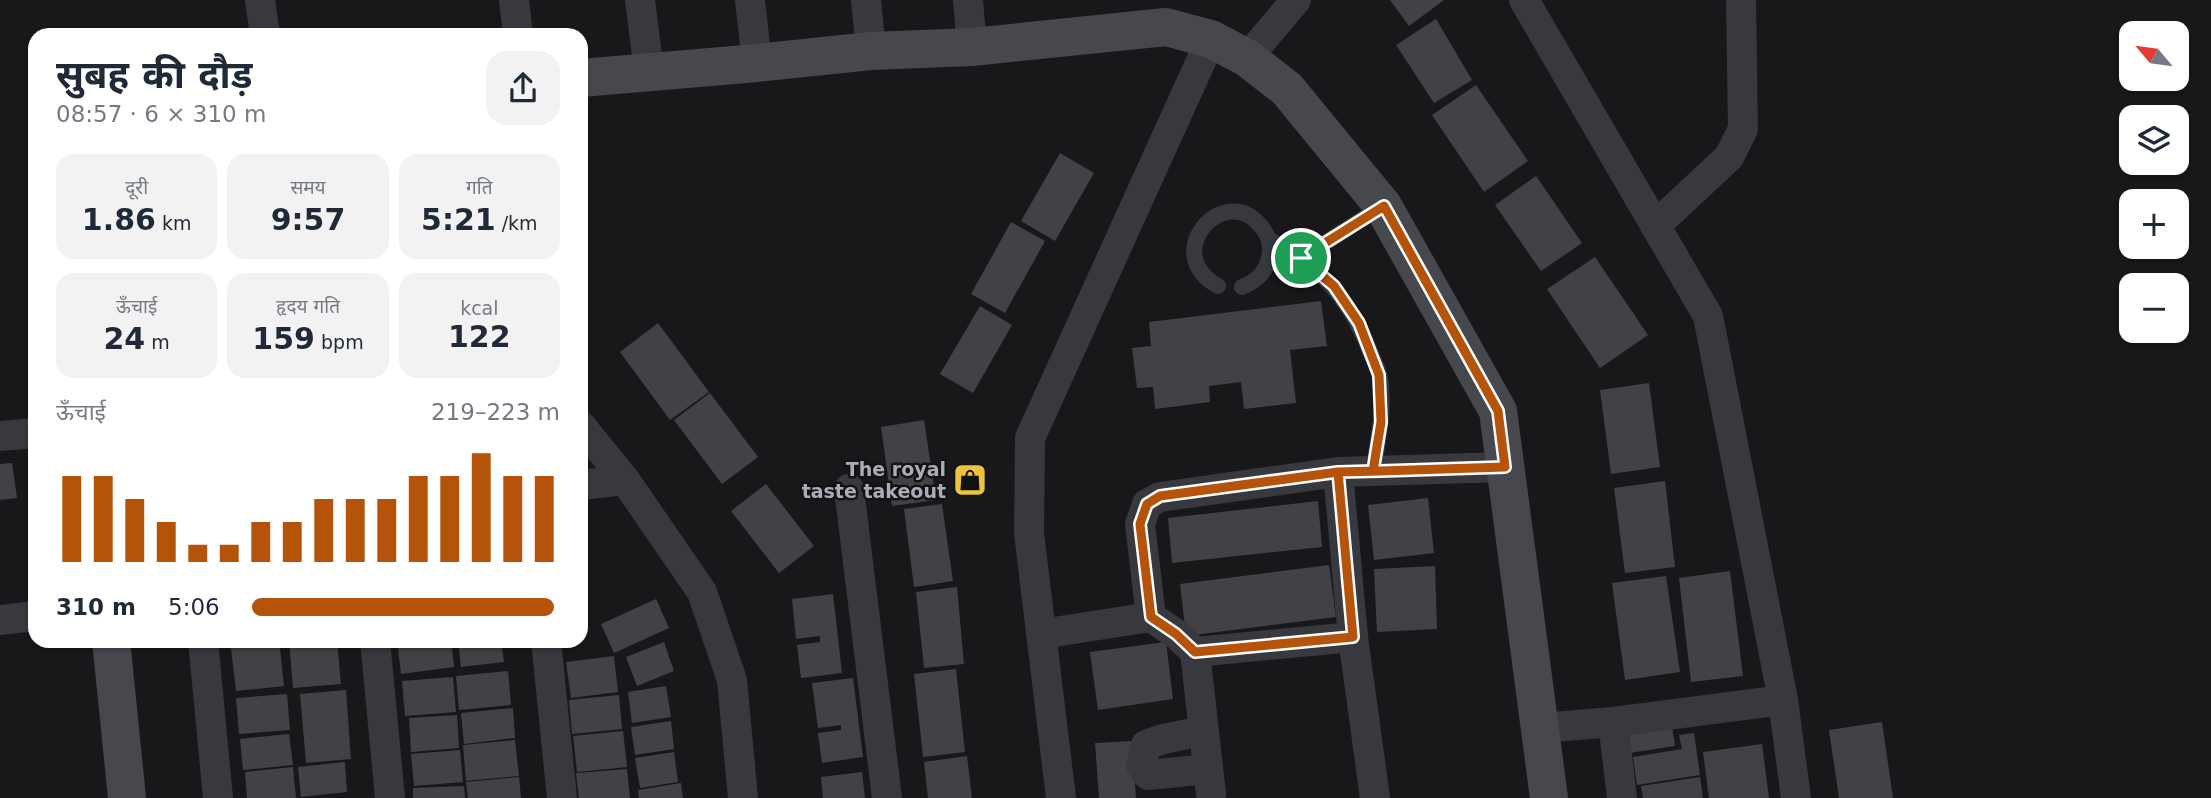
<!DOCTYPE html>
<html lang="hi">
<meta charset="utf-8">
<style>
:root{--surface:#fff;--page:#f2f2f3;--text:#1f2937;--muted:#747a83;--accent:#b45309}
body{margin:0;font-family:"DejaVu Sans","Noto Sans Devanagari",sans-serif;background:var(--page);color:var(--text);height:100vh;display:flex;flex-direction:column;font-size:26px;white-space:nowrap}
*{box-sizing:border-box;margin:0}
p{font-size:23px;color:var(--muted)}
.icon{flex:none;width:38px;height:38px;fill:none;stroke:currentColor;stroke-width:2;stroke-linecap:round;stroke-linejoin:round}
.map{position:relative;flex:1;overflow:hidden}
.details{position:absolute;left:28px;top:28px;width:560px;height:620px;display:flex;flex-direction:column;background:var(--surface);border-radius:21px;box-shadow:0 2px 5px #0004}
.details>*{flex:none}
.needle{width:46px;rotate:299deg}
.tools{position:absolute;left:2119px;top:21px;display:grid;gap:14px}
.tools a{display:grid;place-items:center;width:70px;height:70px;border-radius:14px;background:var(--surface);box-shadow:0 2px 5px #0004;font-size:35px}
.pin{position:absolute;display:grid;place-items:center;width:60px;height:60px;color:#fff;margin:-30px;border:4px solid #fff;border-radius:50%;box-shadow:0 2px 7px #0007}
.round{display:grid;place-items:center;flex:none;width:74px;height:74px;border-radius:21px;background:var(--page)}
.head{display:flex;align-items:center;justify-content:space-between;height:119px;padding:0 28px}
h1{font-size:38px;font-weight:700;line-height:52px}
.stats{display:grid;grid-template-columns:repeat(3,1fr);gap:10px;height:119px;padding:7px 28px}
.stats div{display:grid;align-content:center;border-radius:18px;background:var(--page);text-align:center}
.stats b{font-size:30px;font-weight:700}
.stats small{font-size:19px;font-weight:400}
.stats p{font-size:19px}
.chart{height:196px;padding:14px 28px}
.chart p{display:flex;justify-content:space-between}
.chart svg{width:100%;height:126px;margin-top:7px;stroke:var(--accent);stroke-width:6}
ul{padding:0 28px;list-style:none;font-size:23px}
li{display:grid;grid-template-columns:112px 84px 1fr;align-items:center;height:52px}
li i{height:18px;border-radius:9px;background:var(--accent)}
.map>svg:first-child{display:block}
</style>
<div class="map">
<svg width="2211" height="798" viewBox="0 0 2211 798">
<rect width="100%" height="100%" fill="#181719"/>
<g fill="#424246">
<path d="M 1390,0 L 1444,0 L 1409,26 Z"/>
<path d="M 1436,19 L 1472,80 L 1434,103 L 1396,45 Z"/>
<path d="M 1476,85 L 1528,161 L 1484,192 L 1432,115 Z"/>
<path d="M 1060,153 L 1094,173 L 1055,241 L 1021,221 Z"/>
<path d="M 1536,176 L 1582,243 L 1541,271 L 1495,205 Z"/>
<path d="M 1011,222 L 1045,241 L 1005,313 L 971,294 Z"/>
<path d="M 1595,257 L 1648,335 L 1600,368 L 1547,289 Z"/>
<path d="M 1321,301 L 1327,346 L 1290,350 L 1296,403 L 1244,409 L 1241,382 L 1209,386 L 1210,402 L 1155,409 L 1153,387 L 1137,388 L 1132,348 L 1151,346 L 1149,322 Z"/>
<path d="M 980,306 L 1012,325 L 973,393 L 940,374 Z"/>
<path d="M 658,323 L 709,392 L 670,420 L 620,352 Z"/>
<path d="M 1649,383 L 1660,467 L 1611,474 L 1600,390 Z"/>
<path d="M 710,393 L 758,457 L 722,484 L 674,420 Z"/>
<path d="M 924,420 L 936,500 L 892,506 L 881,427 Z"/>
<path d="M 12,463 L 17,498 L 0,500 L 0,464 Z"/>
<path d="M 1665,481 L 1675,567 L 1625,573 L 1614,488 Z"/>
<path d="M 766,484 L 814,546 L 779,573 L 731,511 Z"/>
<path d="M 1428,498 L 1434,553 L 1374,560 L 1368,505 Z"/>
<path d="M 1318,501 L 1322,547 L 1172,563 L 1168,518 Z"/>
<path d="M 942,504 L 953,581 L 914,587 L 904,509 Z"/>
<path d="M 1329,565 L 1336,617 L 1186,636 L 1180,584 Z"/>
<path d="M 1435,566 L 1437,629 L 1377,632 L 1374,569 Z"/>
<path d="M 1730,571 L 1743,676 L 1691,682 L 1679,578 Z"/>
<path d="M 1666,576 L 1680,672 L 1625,680 L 1612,583 Z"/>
<path d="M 957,587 L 964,664 L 924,668 L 916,592 Z"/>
<path d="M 833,594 L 842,673 L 801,678 L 797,645 L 820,642 L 820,636 L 796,639 L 792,599 Z"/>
<path d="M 656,599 L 669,628 L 614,653 L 601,624 Z"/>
<path d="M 230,640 L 279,640 L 284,686 L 236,691 Z"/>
<path d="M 289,640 L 337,640 L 341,684 L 293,688 Z"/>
<path d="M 397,640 L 451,640 L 454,667 L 401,674 Z"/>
<path d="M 458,640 L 501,640 L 504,662 L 461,667 Z"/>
<path d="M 664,642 L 674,671 L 637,686 L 626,657 Z"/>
<path d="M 1166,642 L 1173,699 L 1098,710 L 1090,652 Z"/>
<path d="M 614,656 L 618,692 L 571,698 L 566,662 Z"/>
<path d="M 956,669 L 965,752 L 923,757 L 914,674 Z"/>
<path d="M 508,671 L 511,705 L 459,710 L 456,676 Z"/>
<path d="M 453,677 L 456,712 L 405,716 L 402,681 Z"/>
<path d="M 853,678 L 863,757 L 822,763 L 818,733 L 841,730 L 841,725 L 818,728 L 812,683 Z"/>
<path d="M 666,686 L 671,717 L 632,723 L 628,692 Z"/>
<path d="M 346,690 L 351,759 L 306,763 L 300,694 Z"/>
<path d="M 287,694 L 290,730 L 239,734 L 236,698 Z"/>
<path d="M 619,695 L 622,729 L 572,734 L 569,700 Z"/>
<path d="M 513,708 L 515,738 L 464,744 L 461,713 Z"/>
<path d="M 457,715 L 459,748 L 411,752 L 409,718 Z"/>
<path d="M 671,721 L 674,749 L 635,755 L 631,727 Z"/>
<path d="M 1882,722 L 1893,798 L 1839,798 L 1829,730 Z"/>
<path d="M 1672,726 L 1675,746 L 1623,754 L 1620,735 Z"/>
<path d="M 623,731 L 627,767 L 577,772 L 573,736 Z"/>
<path d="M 1694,733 L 1700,775 L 1637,785 L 1633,757 L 1682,749 L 1679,735 Z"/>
<path d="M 289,734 L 293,765 L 243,770 L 240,739 Z"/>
<path d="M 515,740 L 519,776 L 466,781 L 463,745 Z"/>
<path d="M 1132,741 L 1136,798 L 1099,798 L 1095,743 Z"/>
<path d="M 1762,744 L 1769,798 L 1709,798 L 1703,752 Z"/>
<path d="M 460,750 L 463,782 L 414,786 L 411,754 Z"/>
<path d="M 674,752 L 678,782 L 640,788 L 635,758 Z"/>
<path d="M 967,756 L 972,798 L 928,798 L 924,762 Z"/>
<path d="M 345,762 L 347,792 L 301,797 L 298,767 Z"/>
<path d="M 293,767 L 296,798 L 247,798 L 245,772 Z"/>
<path d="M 627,769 L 630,798 L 579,798 L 576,773 Z"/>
<path d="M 862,772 L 865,798 L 823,798 L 821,777 Z"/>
<path d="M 519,777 L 521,798 L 468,798 L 466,782 Z"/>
<path d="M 1700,777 L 1703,798 L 1643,798 L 1641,786 Z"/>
<path d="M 681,783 L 683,798 L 639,798 L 638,790 Z"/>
<path d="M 464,786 L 465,798 L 413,798 L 413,788 Z"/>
</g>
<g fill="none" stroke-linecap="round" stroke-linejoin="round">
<g stroke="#38393e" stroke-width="16">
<path d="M 1270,240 C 1321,269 1347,294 1369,349 C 1372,357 1377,366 1379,374 C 1386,404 1378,441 1373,471"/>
<path d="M 1301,258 L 1383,206"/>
<path d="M 1218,286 C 1160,254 1222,184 1258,223 C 1266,231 1271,240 1270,251 C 1269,269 1258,281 1242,287"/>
</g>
<g stroke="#38393e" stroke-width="30">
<path d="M 260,0 L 265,35"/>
<path d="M 514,0 L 518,35"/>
<path d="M 640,0 L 649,72"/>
<path d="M 750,0 L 757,63"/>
<path d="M 866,0 L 871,51"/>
<path d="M 968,0 L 972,47"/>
<path d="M 1524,0 L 1708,316 L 1783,700 L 1796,798"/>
<path d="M 1247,58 L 1296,0"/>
<path d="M 1655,226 L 1729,157 L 1743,129 L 1741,0"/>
<path d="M 581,426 L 625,480 L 702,592 L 732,680 L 743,798"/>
<path d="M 0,436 L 35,433"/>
<path d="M 1338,472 L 1353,637 L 1375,798"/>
<path d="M 581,485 L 625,480"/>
<path d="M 849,489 L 887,798"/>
<path d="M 0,620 L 35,616"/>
<path d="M 1041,634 L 1151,617"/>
<path d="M 203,640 L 218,798"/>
<path d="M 375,640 L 390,798"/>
<path d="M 546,640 L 562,798"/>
<path d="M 1195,652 L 1353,637"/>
<path d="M 1613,722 L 1622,798"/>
<path d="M 1541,728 L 1613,722 L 1783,700"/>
<path d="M 1203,731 L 1163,739 L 1146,745 L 1141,765 L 1148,775 L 1208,769"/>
<path d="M 1211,794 L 1195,652 L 1176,634 L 1151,617 L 1140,524 L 1147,504 L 1160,497 L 1338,472 L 1505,467"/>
<path d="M 1061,798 L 1029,533 L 1030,438 L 1211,39"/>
</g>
<g stroke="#46484e" stroke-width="38">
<path d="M 581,78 L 757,63 L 871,51 L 972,47 L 1166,27 L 1211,39 L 1247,58 L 1287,89 L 1383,206 L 1498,411 L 1549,798"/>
<path d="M 111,640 L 127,798"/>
</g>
</g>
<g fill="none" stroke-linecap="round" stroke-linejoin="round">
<defs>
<path id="route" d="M 1301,258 L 1334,286 L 1359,323 L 1379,375 L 1381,422 L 1373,471 L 1338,472 L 1160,496 L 1147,504 L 1140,524 L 1151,617 L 1176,634 L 1195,652 L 1353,637 L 1338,472 L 1380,471 L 1505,467 L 1498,411 L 1384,206 L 1301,258"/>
</defs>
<use href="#route" stroke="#fff" stroke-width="14"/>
<use href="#route" stroke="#b45309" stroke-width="9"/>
</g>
<defs>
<symbol id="shop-square" viewBox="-11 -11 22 22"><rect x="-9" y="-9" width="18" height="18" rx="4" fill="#edc33c" stroke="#131214"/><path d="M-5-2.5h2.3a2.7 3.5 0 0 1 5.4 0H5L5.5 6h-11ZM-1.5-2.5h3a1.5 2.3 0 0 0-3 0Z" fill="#111"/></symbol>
</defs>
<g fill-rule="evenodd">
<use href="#shop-square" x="951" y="461" width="38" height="38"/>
</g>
<g text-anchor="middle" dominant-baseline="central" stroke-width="5" stroke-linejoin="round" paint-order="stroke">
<g font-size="19" font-weight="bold" fill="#aaadb9" stroke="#131214" text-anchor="end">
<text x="946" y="469">The royal<tspan x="946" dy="22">taste takeout</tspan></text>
</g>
</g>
</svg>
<div class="tools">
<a><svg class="needle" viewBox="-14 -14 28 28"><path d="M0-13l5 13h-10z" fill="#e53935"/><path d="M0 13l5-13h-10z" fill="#747a83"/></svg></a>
<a><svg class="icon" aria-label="layers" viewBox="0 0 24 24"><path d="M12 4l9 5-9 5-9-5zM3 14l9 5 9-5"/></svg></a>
<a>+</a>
<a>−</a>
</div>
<div class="pin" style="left:1301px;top:258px;background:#1e9e55"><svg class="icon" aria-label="arrive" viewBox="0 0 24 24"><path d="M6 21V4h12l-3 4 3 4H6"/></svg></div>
<section class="details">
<div class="head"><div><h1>सुबह की दौड़</h1><p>08:57 · 6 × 310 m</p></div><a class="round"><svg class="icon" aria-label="share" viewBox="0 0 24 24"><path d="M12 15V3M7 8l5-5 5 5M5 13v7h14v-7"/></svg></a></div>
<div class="stats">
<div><p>दूरी</p><b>1.86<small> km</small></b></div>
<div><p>समय</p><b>9:57</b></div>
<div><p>गति</p><b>5:21<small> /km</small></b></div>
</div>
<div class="stats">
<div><p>ऊँचाई</p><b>24<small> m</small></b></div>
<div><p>हृदय गति</p><b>159<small> bpm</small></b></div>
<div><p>kcal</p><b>122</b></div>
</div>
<div class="chart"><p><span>ऊँचाई</span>219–223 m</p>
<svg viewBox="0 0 160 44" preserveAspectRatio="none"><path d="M5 44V14M15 44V14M25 44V22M35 44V30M45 44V38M55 44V38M65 44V30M75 44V30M85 44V22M95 44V22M105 44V22M115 44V14M125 44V14M135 44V6M145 44V14M155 44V14"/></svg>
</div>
<ul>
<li><b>310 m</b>5:06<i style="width:98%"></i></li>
</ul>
</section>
</div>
